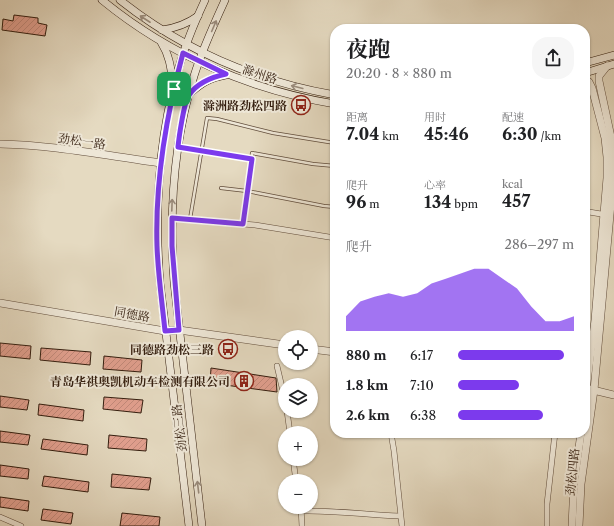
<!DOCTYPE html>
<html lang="zh">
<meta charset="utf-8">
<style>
:root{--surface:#fff;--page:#f6f6f6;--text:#202124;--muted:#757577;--accent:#7c3aed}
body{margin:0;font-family:"Libre Caslon Text","Noto Serif SC",serif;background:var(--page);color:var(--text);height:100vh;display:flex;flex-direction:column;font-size:15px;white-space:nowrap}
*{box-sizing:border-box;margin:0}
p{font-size:13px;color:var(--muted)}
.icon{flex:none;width:22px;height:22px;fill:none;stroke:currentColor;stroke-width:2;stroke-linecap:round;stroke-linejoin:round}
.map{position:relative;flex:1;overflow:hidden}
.sheet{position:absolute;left:330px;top:24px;width:260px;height:414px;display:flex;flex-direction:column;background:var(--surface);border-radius:16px;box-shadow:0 1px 3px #0004}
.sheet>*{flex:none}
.buttons{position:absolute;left:278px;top:330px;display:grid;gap:8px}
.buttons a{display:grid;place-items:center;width:40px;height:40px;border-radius:50%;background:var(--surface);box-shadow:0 1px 3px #0004;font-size:20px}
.pin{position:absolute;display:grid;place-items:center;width:34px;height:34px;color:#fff;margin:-17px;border-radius:8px;box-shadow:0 2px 6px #0006}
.round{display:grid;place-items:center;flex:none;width:42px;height:42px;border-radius:16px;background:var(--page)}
.headline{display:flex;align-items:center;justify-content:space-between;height:68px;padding:0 16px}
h1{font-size:22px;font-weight:700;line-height:30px}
.stats{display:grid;grid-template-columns:repeat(3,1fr);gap:6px;height:68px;padding:4px 16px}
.stats div{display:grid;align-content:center}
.stats b{font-size:17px;font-weight:700}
.stats small{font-size:11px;font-weight:400}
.stats p{font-size:11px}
.chart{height:112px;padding:8px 16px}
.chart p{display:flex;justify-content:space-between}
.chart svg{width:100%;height:72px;margin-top:4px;fill:var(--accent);opacity:.7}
ul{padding:0 16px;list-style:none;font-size:13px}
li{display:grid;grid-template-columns:64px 48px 1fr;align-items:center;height:30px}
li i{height:10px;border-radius:5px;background:var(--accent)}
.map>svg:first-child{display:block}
</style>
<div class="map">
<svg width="614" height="526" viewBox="0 0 614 526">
<defs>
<pattern id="building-hatch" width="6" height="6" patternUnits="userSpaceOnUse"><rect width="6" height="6" fill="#e2a08f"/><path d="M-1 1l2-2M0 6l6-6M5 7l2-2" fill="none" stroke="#c2897a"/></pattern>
</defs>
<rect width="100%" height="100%" fill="#e5dac1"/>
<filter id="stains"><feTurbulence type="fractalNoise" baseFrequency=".005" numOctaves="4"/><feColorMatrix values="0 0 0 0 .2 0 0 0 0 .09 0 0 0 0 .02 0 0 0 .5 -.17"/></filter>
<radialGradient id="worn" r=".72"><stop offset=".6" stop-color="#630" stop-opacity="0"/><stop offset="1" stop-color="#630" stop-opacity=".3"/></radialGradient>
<g fill="url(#building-hatch)" stroke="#331d0e">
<path d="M 14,15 L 38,18 L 38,23 L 47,25 L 45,36 L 2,30 L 3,19 L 13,21 Z"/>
<path d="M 0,343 L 31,346 L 30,359 L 0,356 Z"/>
<path d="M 41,348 L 91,352 L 90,365 L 40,360 Z"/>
<path d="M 104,356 L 142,360 L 141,372 L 103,369 Z"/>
<path d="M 211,368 L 276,378 L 277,392 L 210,383 Z"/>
<path d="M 0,396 L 29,400 L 27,410 L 0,407 Z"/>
<path d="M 104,397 L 143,400 L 141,413 L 103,409 Z"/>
<path d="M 39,404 L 84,410 L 83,421 L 38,415 Z"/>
<path d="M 0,431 L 30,435 L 28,445 L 0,442 Z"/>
<path d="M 109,435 L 147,439 L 146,451 L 108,448 Z"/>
<path d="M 43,439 L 88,445 L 87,455 L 41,449 Z"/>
<path d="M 0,465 L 29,469 L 28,479 L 0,476 Z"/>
<path d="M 112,474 L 151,478 L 149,490 L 111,487 Z"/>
<path d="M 44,476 L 89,482 L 88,492 L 42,486 Z"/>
<path d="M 0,497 L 29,501 L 28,511 L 0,507 Z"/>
<path d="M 43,509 L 73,513 L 71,524 L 41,520 Z"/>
<path d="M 122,513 L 160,517 L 159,526 L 120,526 Z"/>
</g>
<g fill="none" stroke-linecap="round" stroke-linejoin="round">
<defs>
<g id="service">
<path d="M 179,147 L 252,159"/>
<path d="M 221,188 L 247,191 L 324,206 L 335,207"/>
<path d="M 190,219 L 207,118 L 217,119 L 273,133 L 335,143"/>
<path d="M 243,224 L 252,153 L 313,164 L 335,166"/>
</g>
<g id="minor">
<path d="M 589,212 L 607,215"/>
<path d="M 172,218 L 255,225 L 335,238"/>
<path d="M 277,366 L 285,400"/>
<path d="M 287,411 L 290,433"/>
<path d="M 391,433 L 394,451 L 402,526"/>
<path d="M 293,459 L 296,481"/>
<path d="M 301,507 L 302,526"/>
<path d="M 302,511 C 335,510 367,515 400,516"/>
<path d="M 0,517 L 21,526"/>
<path d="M 547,526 L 547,504 L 555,433"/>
</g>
<g id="tertiary">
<path d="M 585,79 L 589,82 L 592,88 L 605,138 L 607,157 L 607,178 L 595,320 L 585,398"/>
<path d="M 0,144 C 54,145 108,156 161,163"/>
<path d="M 0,303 L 165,331 L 179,330 L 285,345"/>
<path d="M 311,349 L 335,352"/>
<path d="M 589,389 L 614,395"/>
<path d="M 572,526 L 574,484 L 581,433"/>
<path d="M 579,526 L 581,484 L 594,390 L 612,193 L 613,157 L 611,137 L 599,81 L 599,76 L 607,66"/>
</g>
<g id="secondary">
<path d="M 102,0 C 169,55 250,90 335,104"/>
<path d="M 120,0 C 183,50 256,81 335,95"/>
<path d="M 162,30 C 176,28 187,24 198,16"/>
<path d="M 161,42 C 170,56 171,69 173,85"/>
<path d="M 585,63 L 614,55"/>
<path d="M 585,73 L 614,64"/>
<path d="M 188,95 C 201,83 209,78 226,75"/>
<path d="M 189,526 L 160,283 C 154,206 159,127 183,54 C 189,36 197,17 205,0"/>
<path d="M 202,526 L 174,282 C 169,212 173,143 194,76 C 202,50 214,24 225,0"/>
</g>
</defs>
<use href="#service" stroke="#604c3b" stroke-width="4"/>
<use href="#minor" stroke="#604c3b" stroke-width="6"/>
<use href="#tertiary" stroke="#604c3b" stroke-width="8"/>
<use href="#secondary" stroke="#331d0e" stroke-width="8"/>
<use href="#service" stroke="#eee7d7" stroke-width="2.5"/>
<use href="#minor" stroke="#eee7d7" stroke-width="5"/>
<use href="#tertiary" stroke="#eee7d7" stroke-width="7"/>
<use href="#secondary" stroke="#eee7d7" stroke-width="7"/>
</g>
<defs><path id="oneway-shaft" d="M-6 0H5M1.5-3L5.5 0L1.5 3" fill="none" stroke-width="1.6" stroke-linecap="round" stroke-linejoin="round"/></defs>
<g stroke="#9a8c7d">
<use href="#oneway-shaft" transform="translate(145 19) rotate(-147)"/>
<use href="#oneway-shaft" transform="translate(214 26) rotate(-67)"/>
<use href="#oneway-shaft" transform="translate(297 87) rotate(-166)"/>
<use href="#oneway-shaft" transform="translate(172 205) rotate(-88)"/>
<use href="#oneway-shaft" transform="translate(198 487) rotate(-97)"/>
</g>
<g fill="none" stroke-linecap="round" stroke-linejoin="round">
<defs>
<path id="route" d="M 183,53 L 226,74 C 212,77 198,82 189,95 C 184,102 179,137 178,147 L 252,159 L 243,224 L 172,218 L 172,246 L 179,330 L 165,331 C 162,302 158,274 157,246 C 155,180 166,116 183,53 Z"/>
</defs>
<use href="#route" stroke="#fff" stroke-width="8"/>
<use href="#route" stroke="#7c3aed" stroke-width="5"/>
</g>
<defs>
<symbol id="bus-ring" viewBox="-11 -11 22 22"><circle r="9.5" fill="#eee7d7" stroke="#8f2418" stroke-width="1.5"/><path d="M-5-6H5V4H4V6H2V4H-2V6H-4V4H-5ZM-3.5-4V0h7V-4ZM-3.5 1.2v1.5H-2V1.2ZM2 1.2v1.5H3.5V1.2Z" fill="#8f2418"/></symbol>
<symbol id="building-ring" viewBox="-11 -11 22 22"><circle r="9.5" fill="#eee7d7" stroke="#8f2418" stroke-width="1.5"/><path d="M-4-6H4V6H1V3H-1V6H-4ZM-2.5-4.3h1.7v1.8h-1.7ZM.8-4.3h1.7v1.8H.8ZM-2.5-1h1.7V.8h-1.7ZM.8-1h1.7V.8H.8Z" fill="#8f2418"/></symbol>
</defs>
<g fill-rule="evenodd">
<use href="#bus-ring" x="290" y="94" width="22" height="22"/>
<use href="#bus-ring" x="217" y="338" width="22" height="22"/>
<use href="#building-ring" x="233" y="370" width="22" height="22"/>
</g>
<g text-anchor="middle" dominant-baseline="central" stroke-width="4" stroke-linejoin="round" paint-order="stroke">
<g font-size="12" fill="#331d0e" stroke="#eee7d7">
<text transform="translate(260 74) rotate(18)">滁州路</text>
<text transform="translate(82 141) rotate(8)">劲松一路</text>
<text transform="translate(132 314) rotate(10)">同德路</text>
<text transform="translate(179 428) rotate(-97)">劲松三路</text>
<text transform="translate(572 472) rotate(-84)">劲松四路</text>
</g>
<g font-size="12" font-weight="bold" fill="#331d0e" stroke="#eee7d7" text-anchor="end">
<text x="287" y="105">滁洲路劲松四路</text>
<text x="214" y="349">同德路劲松三路</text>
<text x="230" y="381">青岛华祺奥凯机动车检测有限公司</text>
</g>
</g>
<rect width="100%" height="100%" filter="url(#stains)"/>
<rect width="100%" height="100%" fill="url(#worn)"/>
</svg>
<div class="buttons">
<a><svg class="icon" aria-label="locate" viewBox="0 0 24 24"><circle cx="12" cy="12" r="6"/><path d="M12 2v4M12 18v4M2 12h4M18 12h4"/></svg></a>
<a><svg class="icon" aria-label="layers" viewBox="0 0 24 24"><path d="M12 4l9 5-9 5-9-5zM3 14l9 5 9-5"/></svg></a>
<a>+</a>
<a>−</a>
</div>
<div class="pin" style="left:174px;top:89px;background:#1e9e55"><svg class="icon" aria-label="arrive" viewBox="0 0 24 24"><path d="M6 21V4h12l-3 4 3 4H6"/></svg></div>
<section class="sheet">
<div class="headline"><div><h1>夜跑</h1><p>20:20 · 8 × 880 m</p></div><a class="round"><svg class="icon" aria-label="share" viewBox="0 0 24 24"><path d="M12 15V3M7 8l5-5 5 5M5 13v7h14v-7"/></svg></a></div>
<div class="stats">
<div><p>距离</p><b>7.04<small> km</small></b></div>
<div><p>用时</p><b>45:46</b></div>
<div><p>配速</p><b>6:30<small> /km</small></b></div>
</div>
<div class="stats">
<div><p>爬升</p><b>96<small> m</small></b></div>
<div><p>心率</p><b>134<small> bpm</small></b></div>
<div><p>kcal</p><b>457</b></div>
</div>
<div class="chart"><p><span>爬升</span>286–297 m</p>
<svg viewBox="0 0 160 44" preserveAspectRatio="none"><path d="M0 44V35L10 26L20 23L30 21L40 23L50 21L60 15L70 12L80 9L90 6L100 6L110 12L120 18L130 29L140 38L150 38L160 35V44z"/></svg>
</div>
<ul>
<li><b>880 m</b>6:17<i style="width:91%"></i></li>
<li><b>1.8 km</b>7:10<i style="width:53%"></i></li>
<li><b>2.6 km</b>6:38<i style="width:73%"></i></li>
</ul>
</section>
</div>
